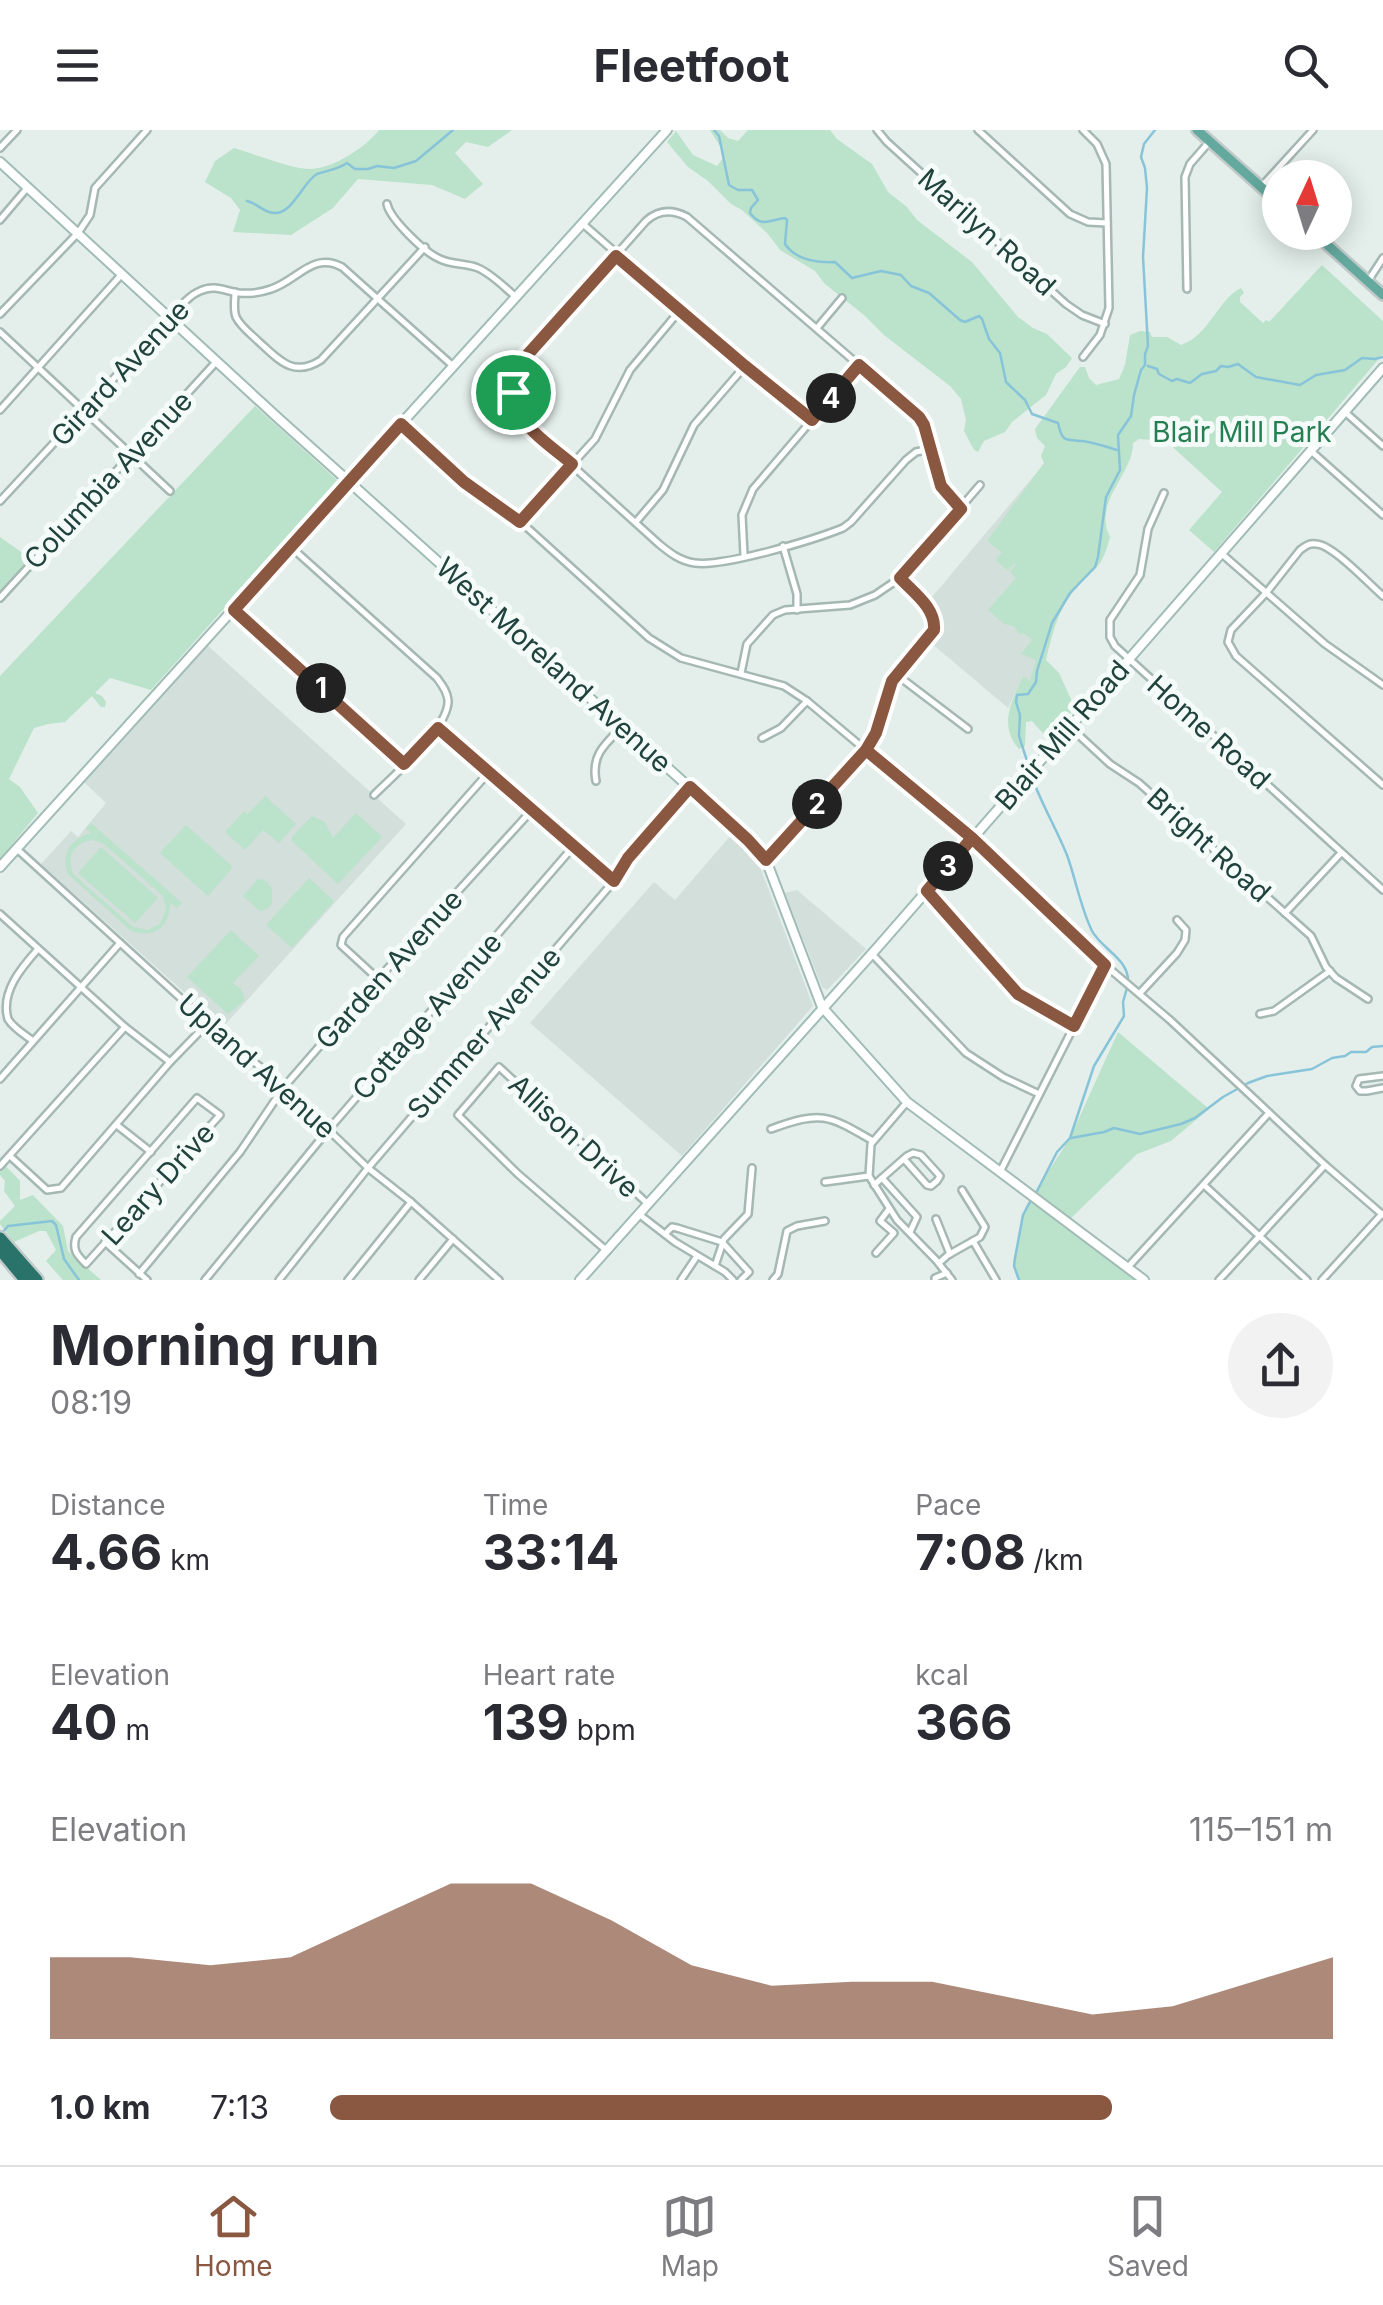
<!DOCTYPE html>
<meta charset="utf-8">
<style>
:root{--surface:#fff;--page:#f2f2f3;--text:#2b2b33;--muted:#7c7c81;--line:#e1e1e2;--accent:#8a5841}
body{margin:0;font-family:Inter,sans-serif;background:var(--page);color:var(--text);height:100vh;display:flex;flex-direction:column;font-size:38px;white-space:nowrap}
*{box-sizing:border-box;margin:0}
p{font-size:32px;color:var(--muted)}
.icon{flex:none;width:55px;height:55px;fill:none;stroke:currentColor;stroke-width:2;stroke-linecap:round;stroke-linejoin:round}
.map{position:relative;height:1150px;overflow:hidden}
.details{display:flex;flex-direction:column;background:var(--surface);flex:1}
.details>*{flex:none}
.needle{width:65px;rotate:4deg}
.fabs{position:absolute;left:1262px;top:30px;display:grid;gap:20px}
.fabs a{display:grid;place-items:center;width:90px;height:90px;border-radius:50%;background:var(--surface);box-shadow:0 5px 25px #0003;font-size:50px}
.pin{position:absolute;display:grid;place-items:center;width:85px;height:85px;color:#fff;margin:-42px;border:5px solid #fff;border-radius:50%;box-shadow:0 2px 10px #0007}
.km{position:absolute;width:50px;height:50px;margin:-25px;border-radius:50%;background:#222;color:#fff;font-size:28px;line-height:50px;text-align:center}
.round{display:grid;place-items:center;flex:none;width:105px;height:105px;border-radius:52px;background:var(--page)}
.head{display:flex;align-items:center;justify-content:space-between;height:170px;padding:0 50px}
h1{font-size:55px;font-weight:700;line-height:75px}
.stats{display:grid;grid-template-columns:repeat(3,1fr);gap:15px;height:170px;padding:10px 50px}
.stats div{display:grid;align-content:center}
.stats b{font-size:50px;font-weight:700}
.stats small{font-size:28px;font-weight:400}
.stats p{font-size:28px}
.chart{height:280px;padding:20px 50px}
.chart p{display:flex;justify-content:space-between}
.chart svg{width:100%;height:180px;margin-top:10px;fill:var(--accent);opacity:.7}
ul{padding:0 50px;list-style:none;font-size:32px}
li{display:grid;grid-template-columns:160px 120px 1fr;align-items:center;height:75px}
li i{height:25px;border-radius:12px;background:var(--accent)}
header{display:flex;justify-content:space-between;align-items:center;height:130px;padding:0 50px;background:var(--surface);font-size:45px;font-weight:700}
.menu{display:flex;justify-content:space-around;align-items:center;height:140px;border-top:2px solid var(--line);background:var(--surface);font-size:28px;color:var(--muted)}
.menu a{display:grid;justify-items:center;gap:5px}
.menu .current{color:var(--accent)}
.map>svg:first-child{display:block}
</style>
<header><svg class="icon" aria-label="menu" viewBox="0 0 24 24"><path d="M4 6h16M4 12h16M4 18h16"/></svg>Fleetfoot<svg class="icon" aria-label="search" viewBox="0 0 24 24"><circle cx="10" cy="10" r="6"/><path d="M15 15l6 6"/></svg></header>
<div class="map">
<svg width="1383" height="1150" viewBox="0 0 1383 1150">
<rect width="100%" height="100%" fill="#e4efeb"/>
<g fill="#d2dfdb">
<path d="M 1059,316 L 1045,500 L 1030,553 L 1023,546 L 1008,578 L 930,512 L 936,502 L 937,490 L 933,478 L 927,473 Z"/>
<path d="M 207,515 L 406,694 L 223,897 L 41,734 L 71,701 L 78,707 L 106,673 L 84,652 Z"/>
<path d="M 732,704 L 757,729 L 813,876 L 682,1026 L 530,893 L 654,752 L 675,770 Z"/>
<path d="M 797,760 L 866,819 L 827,860 L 822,857 L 785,763 Z"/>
</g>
<g fill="#bbe2ca" fill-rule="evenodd">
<path d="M 379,0 L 512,0 L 488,17 L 466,12 L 455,23 L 483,54 L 465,69 L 432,55 L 358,49 L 333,78 L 291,105 L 233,102 L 240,80 L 231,68 L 205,52 L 215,31 L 234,18 C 255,24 291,39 311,39 C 334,38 366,17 379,0 Z"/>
<path d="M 710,0 L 720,0 L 728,8 L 738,11 L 748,0 L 830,0 L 837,9 L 872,34 L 888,62 L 907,77 L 917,90 L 972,132 L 1018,187 L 1033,198 L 1047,204 L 1072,228 L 1066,237 L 1056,244 L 1046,265 L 1012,292 L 1005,302 L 984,311 L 978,322 L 974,320 L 964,301 L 966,290 L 961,269 L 950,256 L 884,205 L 864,185 L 825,154 L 815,141 L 780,120 L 768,104 L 742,80 L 731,74 L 708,51 L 688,37 L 667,12 L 676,1 L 693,25 L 717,36 L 724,27 L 723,21 Z"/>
<path d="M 1322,135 L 1383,191 L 1383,224 L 1214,422 L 1189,400 L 1222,362 L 1166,311 L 1139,309 L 1133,313 C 1134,343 1092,372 1110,407 C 1101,442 1094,437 1074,461 C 1057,481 1052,506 1046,530 L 1059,543 L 1075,578 L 1048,609 L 1032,591 L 1026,592 L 1025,616 L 1019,619 C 998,596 1012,570 1023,546 L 1030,551 L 1036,530 L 1021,524 L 1032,510 L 1024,503 L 1020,505 L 1014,496 L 1004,494 L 988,480 L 1016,448 L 1010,442 L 1016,434 L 1014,433 L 1008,441 L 996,430 L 1002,422 L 987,411 L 1044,333 L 1041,326 L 1045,316 L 1037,308 L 1035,299 L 1080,237 L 1085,237 L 1089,248 L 1096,255 L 1119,249 L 1125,235 L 1130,205 L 1140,201 L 1150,202 L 1152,207 L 1167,207 L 1181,215 C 1210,205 1217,170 1241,158 L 1244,163 L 1240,167 L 1240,172 L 1263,193 L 1266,190 L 1269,192 Z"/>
<path d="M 255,276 L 338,351 L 151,560 L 110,548 L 95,563 L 102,566 L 106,572 L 105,577 L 101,577 L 92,566 L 65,592 L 48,594 L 34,598 L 9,649 L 20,657 L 38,683 L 0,729 L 0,546 Z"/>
<path d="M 0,407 L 34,431 L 0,466 Z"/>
<path d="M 265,666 L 296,694 L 279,713 L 263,700 L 245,720 L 225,702 L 244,681 L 248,684 Z"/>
<path d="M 356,683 L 382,707 L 338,754 L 292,711 L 292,707 L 312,686 L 325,692 L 333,708 Z"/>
<path d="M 91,693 L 182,773 L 177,778 L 170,773 C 170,797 153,810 130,800 L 68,744 C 61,724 70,709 91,703 L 86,698 ZM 93,710 L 104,714 L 163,766 L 166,779 L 160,794 L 148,800 L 133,797 L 74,745 C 65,727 74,712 93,710 Z"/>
<path d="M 186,695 L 233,737 L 208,766 L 160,723 Z"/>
<path d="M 101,717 L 158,768 L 135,793 L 78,743 Z"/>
<path d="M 309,748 L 334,771 L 292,818 L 266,795 Z"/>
<path d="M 258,749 L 266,751 L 272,759 L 272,773 L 267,779 L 260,781 L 243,766 Z"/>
<path d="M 231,800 L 259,826 L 233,853 L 241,859 L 245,870 L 228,884 L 187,847 Z"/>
<path d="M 1118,902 L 1209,979 L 1171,1011 L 1137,1024 L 1065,1094 L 1137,1150 L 1019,1150 L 1014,1136 L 1015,1128 L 1026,1076 L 1070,1008 Z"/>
<path d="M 4,1034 L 20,1051 L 20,1070 L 33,1065 L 63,1096 L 68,1121 L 101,1150 L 63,1150 L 46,1131 L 56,1120 L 46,1101 L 39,1101 L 14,1112 L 0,1094 L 0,1091 L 15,1076 L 4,1061 L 5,1051 L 0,1045 L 0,1038 Z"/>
</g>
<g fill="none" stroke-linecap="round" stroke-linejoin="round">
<g stroke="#87c4d9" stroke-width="2.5">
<path d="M 714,0 L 719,6 L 729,55 L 738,60 L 752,60 L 758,70 L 751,78 L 750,83 C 762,99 771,89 785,88 L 787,90 L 785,114 C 796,130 816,133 835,132 L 852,148 L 881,141 L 901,145 L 911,156 L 929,163 L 960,190 L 965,192 L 979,186 L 982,189 L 989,209 L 1000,223 L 1006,252 L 1025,270 L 1032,284 L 1058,293 C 1062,312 1065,310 1082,311 C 1093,312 1107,317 1117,320"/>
<path d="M 247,71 C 256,73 260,79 269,82 C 291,90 302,52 317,44 C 328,40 337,40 347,33 L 355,39 L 368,39 L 377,36 L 394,38 L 416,31 L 453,0"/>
<path d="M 1148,236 L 1157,239 L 1159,244 L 1172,251 L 1177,249 L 1190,253 L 1202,244 L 1216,241 L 1221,236 L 1228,237 L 1238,234 L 1256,247 L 1300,255 L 1316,245 L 1345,240 L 1362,228 L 1375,229 L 1383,227"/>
<path d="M 1029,637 L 1019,606 L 1020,585 L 1016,572 L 1017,565 L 1028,564 L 1036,552 L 1037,541 L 1052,493 L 1070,463 L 1095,437 L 1098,427 L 1106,367 L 1120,340 L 1118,305 L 1131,286 L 1134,265 L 1141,240 L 1145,235 L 1145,224 L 1148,216 L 1143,127 L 1147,58 L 1145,38 L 1141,27 L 1144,14 L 1155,0"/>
<path d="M 1031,645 C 1041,673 1056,698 1067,725 C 1076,750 1080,776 1092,801 C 1102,819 1128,829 1128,850"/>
<path d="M 1071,1008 L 1104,1002 L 1114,998 L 1140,1004 L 1181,994 L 1195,988 L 1223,967 L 1248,953 L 1267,946 L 1312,939 L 1332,928 L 1345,926 L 1351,922 L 1366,922 L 1372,917 L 1383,916"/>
<path d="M 1036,1063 L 1057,1022 L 1070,1008 L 1094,936 L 1124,886 L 1123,872 L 1127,858"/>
<path d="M 1,1104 L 8,1096 L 52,1091 L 56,1095 L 64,1129 L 79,1150"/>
<path d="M 1019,1150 L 1014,1136 L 1015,1128 L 1023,1085 L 1031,1070"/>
</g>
<defs>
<g id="street">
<path d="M 877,0 L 887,12 L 1066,174 L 1082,185 L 1105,194"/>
<path d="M 978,0 L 1070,84 L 1088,92 L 1107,93"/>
<path d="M 0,18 L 17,0"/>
<path d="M 1261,57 L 1313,0"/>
<path d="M 387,74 C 390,89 425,123 440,129 C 452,135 466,133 478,138 C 492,144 504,157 516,167"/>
<path d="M 0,90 L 28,57"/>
<path d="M 583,94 L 745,236 L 812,290"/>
<path d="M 1368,151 L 1383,128"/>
<path d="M 1187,159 L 1185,47 L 1190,34 L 1210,11"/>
<path d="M 235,162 C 235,170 233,179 236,187 C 241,197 251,204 258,211 C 279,230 293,248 321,230 L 425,117"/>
<path d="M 0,184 L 78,103 L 90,85 L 95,58 L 147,0"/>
<path d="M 817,198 L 842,168"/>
<path d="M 0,202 L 170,361"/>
<path d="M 1083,227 L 1100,205 L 1109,178 L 1106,34 L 1097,14 L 1083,0"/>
<path d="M 0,280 L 122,144"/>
<path d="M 1345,282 L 1383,316"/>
<path d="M 401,294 L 464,352 L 521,392 L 649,508 L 681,528 L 784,556 L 807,571 L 971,708 L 1105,835 L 1170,890 L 1325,1035 L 1383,1085"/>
<path d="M 930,319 L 916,322 L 906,330 L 851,392 L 843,398 C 813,410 724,437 695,433 C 680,431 670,423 659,414 L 522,290 C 508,269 511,246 526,227 L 646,91 C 658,80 672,79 687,87 L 919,287 L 924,295 L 941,357 L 961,379"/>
<path d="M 1311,321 L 1383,385"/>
<path d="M 1164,363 L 1148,399 L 1140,445 L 1110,490 L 1110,507 L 1115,516 L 1383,760"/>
<path d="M 0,371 L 170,188 C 179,178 188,166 200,161 C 214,154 225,161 239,163 C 250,164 260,163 271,159 C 297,151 313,121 342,137 L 453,236"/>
<path d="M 521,391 L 595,309 L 630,240 L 681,179"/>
<path d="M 636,392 L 663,360 L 694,295 L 745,236"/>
<path d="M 783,416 L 797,464 L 797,480"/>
<path d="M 291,417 L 437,548 C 442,555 447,561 448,570 C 450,597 393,646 374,665"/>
<path d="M 1222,424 L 1325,514 L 1383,555"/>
<path d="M 744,425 L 742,385 L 753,359 L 859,235"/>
<path d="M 1383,466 C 1369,454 1332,414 1316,414 C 1308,413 1306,416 1300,420 L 1266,463 L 1231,500 L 1228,512 L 1236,526 L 1383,655"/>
<path d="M 0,468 L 217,231"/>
<path d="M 234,480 L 404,634"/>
<path d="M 741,543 L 747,514 L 773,485 L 785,480 L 850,475 L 875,465 L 900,448 L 980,355"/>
<path d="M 897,545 L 968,599"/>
<path d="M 438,597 L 613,750"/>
<path d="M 1070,597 L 1110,634 L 1139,653 L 1311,806 L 1326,837 L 1336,848 L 1368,869"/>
<path d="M 762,608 L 781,598 L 807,571"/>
<path d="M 596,651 C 591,625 605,614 622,597"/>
<path d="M 17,719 L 208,893 L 284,957 L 368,1038 L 411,1072 L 499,1150"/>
<path d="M 766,729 L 866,620 L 876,603 L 893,551 L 932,504 L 935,495 L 933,487 L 900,448"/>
<path d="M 927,761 L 1017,864 L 1074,895"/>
<path d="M 1285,783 L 1341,723"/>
<path d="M 0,784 L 125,897 L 170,932"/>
<path d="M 872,824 L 966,923 L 1003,947 L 1039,964"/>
<path d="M 378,849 L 341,815 L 343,807 L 489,642"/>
<path d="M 1140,863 L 1177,823 L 1185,810 L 1186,800 L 1177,790"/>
<path d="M 1260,884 L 1274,881 L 1330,841"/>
<path d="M 33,911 C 24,904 13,898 8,889 C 0,862 22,837 38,819"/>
<path d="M 1383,946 L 1359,949 L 1356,956 L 1360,961 L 1367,961 L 1383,958"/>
<path d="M 0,949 L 120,813"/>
<path d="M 197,968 L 220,985 L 86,1134 C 77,1125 72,1120 76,1107 Z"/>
<path d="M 907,972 L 871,1014 L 869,1046 L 897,1090 L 936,1130 L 952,1150"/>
<path d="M 118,996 L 151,1022"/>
<path d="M 771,999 C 821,981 827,984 873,1011"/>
<path d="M 10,1026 L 47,1060 L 61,1058 L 170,932 L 208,893"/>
<path d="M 0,1036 L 125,897"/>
<path d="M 1000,1042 L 1105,835"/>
<path d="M 882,1048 L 917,1087 L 910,1102"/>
<path d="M 825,1052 L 869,1046"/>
<path d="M 874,1055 L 907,1026 L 913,1023 L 921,1025 L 940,1046 L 937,1051 L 931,1056 L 927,1055 L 904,1029"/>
<path d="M 1204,1055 L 1307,1150"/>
<path d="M 640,1085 L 675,1112 L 725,1142 L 733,1150"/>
<path d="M 936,1089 L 950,1124"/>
<path d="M 665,1104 L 672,1097 L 677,1098 L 722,1112 L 749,1142 L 741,1150"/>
<path d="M 973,1111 L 996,1150"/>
<path d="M 105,1112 L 147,1150"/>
<path d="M 607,1121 L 518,1044 L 458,985 L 499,937 L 648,1074"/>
<path d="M 876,1123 L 894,1103 L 880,1091 L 889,1079"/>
<path d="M 939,1133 L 948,1125 L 980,1107 L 985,1097 L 962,1060"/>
<path d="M 715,1136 L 724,1109 L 748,1084 L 752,1038"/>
<path d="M 1128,1137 L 1269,983"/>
<path d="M 139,1144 L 240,1022 L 284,957 L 378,849 L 532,680"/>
<path d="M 205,1150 L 329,999 L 573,717"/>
<path d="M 279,1150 L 368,1038 L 614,751 L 628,728 L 690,657"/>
<path d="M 348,1150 L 411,1072"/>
<path d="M 419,1150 L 453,1109"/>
<path d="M 681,1150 L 697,1126"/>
<path d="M 773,1150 L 778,1144 L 787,1101 L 797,1096 L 825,1091"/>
<path d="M 935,1150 L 935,1148 L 947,1143"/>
<path d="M 1219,1150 L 1325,1035"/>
<path d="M 1322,1150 L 1382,1084"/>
</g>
<g id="secondary">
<path d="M 0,32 L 278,288 L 748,710 L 766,730 L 822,877 L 907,972 L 1144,1150"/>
<path d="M 0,737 L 667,0"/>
<path d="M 580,1150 L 877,818 L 1383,238"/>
</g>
<g id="primary">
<path d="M 1197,0 L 1280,74"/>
<path d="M 1313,102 L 1383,165"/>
</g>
<g id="highway">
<path d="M 0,1108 L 37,1150"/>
<path d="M 0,1120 L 25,1150"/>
</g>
</defs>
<use href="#street" stroke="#a6b8b4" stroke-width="10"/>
<use href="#secondary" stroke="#a1bcb6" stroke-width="12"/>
<use href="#primary" stroke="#c1cac9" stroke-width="14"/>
<use href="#highway" stroke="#c1cac9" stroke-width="16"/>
<use href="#street" stroke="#fff" stroke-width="5"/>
<use href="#secondary" stroke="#fff" stroke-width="8"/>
<use href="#primary" stroke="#64a99e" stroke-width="9"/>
<use href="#highway" stroke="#29736b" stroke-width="11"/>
</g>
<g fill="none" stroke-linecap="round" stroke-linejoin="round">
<defs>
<path id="route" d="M 513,262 C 515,295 549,314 572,334 L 520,392 L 464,352 L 401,294 L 234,480 L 404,634 L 438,598 L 614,751 L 628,728 L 690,657 L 748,710 L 766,730 L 866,620 L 972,708 L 1105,835 L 1074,896 L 1018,864 L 927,761 L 972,708 L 866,620 L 876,603 L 892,551 L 934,500 C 936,478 914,463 900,448 L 961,379 L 941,356 L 924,295 L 919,287 L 859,235 L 812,290 L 745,236 L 616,126 L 521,232 L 515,243 L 513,262"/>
</defs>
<use href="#route" stroke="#fff" stroke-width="20"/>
<use href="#route" stroke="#8a5841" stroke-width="12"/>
</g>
<g text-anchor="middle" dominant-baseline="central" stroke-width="10" stroke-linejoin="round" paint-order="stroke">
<g font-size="28" fill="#21433e" stroke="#f5fbf9">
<text transform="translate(987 102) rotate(42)">Marilyn Road</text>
<text transform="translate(120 243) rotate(-47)">Girard Avenue</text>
<text transform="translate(108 350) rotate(-47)">Columbia Avenue</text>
<text transform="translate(554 535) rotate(42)">West Moreland Avenue</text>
<text transform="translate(1209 602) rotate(42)">Home Road</text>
<text transform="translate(1062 605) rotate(-49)">Blair Mill Road</text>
<text transform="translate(1209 715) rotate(42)">Bright Road</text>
<text transform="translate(389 839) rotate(-48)">Garden Avenue</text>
<text transform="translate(427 886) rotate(-49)">Cottage Avenue</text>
<text transform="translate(484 903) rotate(-49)">Summer Avenue</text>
<text transform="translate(257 936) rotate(42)">Upland Avenue</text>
<text transform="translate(574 1006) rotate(43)">Allison Drive</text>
<text transform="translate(158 1054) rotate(-48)">Leary Drive</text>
</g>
<g font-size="28" fill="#267f52" stroke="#f5fbf9">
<text x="1242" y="302">Blair Mill Park</text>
</g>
</g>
</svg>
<div class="fabs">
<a><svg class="needle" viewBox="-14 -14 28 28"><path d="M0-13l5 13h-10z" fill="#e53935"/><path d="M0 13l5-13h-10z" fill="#7c7c81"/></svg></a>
</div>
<div class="pin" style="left:513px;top:262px;background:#1e9e55"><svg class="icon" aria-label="arrive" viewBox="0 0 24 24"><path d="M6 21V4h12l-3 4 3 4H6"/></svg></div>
<b class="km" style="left:321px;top:558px">1</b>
<b class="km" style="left:817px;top:674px">2</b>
<b class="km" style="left:948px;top:736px">3</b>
<b class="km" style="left:831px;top:268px">4</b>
</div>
<section class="details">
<div class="head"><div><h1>Morning run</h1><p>08:19</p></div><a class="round"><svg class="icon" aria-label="share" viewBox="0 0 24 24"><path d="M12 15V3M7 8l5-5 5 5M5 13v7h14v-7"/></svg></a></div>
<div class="stats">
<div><p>Distance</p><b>4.66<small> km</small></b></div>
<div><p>Time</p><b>33:14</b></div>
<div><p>Pace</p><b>7:08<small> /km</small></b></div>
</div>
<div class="stats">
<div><p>Elevation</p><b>40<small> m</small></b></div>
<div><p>Heart rate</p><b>139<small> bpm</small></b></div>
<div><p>kcal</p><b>366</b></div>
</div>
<div class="chart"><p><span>Elevation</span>115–151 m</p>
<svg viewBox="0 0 160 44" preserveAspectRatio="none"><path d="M0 44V24L10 24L20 26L30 24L40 15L50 6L60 6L70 15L80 26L90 31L100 30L110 30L120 34L130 38L140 36L150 30L160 24V44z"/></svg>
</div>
<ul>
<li><b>1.0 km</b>7:13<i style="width:78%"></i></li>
</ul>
</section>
<nav class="menu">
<a class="current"><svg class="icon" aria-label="home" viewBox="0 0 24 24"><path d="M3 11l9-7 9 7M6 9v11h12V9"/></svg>Home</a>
<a><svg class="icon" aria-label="map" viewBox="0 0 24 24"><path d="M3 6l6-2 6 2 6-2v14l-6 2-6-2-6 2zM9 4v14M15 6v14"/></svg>Map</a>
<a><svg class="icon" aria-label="saved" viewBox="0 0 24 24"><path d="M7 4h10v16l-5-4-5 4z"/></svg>Saved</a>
</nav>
